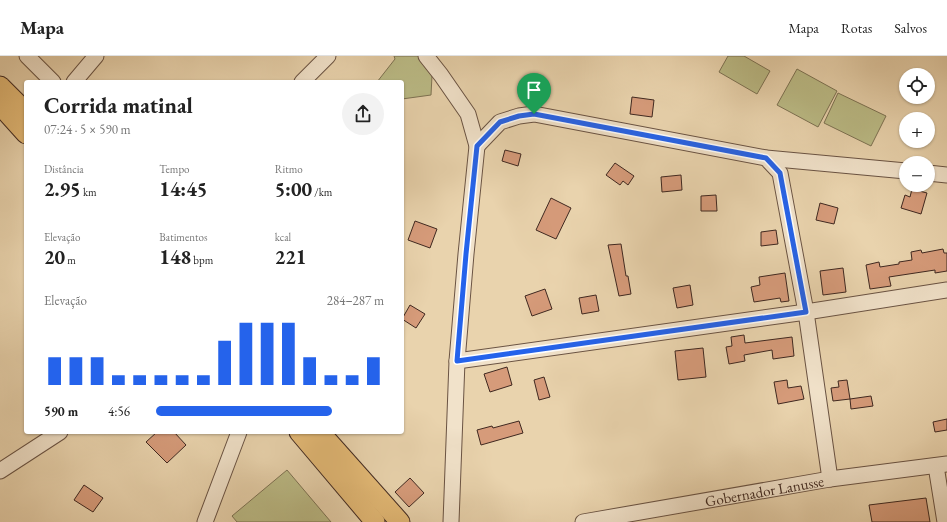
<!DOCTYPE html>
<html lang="pt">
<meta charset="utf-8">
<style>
:root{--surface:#fff;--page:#f2f2f2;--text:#222;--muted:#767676;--line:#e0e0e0;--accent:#2563eb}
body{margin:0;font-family:"EB Garamond",serif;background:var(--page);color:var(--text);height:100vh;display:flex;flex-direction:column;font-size:15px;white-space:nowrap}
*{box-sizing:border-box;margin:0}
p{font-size:13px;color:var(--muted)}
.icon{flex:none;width:22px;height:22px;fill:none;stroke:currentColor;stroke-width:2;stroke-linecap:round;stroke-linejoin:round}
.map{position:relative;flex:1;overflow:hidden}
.panel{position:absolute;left:24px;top:24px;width:380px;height:354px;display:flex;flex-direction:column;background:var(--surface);border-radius:4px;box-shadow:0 1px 3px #0004}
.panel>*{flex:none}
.controls{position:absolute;left:899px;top:12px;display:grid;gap:8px}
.controls a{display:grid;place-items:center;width:36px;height:36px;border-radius:50%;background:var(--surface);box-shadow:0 1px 3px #0004;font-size:20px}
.pin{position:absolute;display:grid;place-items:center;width:34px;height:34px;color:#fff;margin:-41px -17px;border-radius:50% 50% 50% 0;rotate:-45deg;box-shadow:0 0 4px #0007}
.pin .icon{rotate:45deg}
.round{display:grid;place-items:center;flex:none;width:42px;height:42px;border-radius:21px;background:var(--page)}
.overview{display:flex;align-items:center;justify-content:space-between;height:68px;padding:0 20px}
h1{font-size:22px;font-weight:700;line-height:30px}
.metrics{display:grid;grid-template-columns:repeat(3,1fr);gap:6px;height:68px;padding:4px 20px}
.metrics div{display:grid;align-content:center}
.metrics b{font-size:20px;font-weight:700}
.metrics small{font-size:11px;font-weight:400}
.metrics p{font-size:11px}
.chart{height:112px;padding:8px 20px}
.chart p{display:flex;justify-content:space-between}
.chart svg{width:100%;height:72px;margin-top:4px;stroke:var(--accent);stroke-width:6}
ul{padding:0 20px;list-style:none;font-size:13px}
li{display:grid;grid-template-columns:64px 48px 1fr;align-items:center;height:30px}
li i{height:10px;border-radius:5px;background:var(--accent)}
header{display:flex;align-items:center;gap:24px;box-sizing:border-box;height:56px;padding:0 20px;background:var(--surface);border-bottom:1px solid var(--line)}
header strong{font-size:19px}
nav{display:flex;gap:22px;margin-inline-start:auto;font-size:14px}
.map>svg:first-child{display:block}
</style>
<header>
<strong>Mapa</strong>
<nav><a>Mapa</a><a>Rotas</a><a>Salvos</a></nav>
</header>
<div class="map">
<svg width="947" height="466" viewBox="0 0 947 466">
<rect width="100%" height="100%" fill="#e9d3ad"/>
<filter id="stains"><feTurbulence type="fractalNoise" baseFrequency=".005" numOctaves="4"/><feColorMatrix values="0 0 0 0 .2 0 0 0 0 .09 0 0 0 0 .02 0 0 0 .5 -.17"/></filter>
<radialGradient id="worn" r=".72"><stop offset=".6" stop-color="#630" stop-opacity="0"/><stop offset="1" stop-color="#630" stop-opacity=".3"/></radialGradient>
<g fill="#bbbb86" stroke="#7d7253">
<path d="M 394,0 L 433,0 L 431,39 L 402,43 L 402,26 L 377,26 L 395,3 Z"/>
<path d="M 728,0 L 744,0 L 770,15 L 757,38 L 719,16 Z"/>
<path d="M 797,13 L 837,35 L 818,71 L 777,49 Z"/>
<path d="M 838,37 L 886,60 L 871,90 L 824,67 Z"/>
<path d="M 287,414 L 331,466 L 237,466 L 232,460 Z"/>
</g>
<g fill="#d69b7a" stroke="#3f2820">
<path d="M 632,41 L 654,44 L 652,61 L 630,58 Z"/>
<path d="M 505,94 L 521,98 L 518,110 L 502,105 Z"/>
<path d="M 615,107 L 634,120 L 628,129 L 623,125 L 620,129 L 606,119 Z"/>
<path d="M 681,119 L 682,134 L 662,136 L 661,121 Z"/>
<path d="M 912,133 L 927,137 L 921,158 L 901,152 L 905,139 L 910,141 Z"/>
<path d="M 716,139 L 717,155 L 701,155 L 701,140 Z"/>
<path d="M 551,142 L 571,152 L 556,183 L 536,174 Z"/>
<path d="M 820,147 L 838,152 L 834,168 L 816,164 Z"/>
<path d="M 415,165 L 437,173 L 430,192 L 408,184 Z"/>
<path d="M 776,174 L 778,188 L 761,190 L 761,176 Z"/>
<path d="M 621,188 L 626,220 L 628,220 L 631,238 L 619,240 L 608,189 Z"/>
<path d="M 943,193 L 944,197 L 947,197 L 947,215 L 935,217 L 935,214 L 889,221 L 891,230 L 870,233 L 866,209 L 879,206 L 880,211 L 899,208 L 899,206 L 912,204 L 911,196 L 921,194 L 922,197 Z"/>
<path d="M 843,212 L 846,236 L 823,239 L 820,215 Z"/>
<path d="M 785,217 L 789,245 L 781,246 L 780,242 L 754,246 L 751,231 L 760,229 L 759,221 Z"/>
<path d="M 690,229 L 693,249 L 677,252 L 673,232 Z"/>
<path d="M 545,233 L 552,253 L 532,260 L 525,240 Z"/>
<path d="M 596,239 L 599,255 L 582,258 L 579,242 Z"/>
<path d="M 410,249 L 425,258 L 416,272 L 402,263 Z"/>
<path d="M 744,279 L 745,287 L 792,281 L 794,300 L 773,303 L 772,294 L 744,299 L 745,305 L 729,308 L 726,291 L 732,290 L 731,281 Z"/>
<path d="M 703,292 L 706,321 L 678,324 L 675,295 Z"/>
<path d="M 507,311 L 512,329 L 490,336 L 484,318 Z"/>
<path d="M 544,321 L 550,341 L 539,344 L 534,324 Z"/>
<path d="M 787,324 L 788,332 L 801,330 L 804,343 L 778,348 L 774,326 Z"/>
<path d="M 847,324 L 850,343 L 833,345 L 831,332 L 839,331 L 838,325 Z"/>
<path d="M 871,340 L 873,350 L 851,353 L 850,343 Z"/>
<path d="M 947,363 L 947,374 L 935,376 L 933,366 Z"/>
<path d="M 519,365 L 523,377 L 481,389 L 477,374 L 492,370 L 493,372 Z"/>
<path d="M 157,376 L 174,376 L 186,389 L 167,407 L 146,386 Z"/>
<path d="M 410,422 L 424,437 L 409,451 L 395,436 Z"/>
<path d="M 84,429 L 103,442 L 93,456 L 74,444 Z"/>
<path d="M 926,442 L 930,466 L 872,466 L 869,449 Z"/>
</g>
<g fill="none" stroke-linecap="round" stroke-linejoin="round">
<defs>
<g id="minor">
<path d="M 27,0 L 53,26"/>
<path d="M 426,0 L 441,19 L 468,58 L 477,90 L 466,198 L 457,305 L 451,466"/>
<path d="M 74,26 L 96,0"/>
<path d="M 302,26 L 328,0"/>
<path d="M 477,90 L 500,66 L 519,60 L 534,58 L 766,102 L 780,117 L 806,256 L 830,423"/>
<path d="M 766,102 L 906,115"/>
<path d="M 928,117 L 947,119"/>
<path d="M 457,305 L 806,256 L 947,234"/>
<path d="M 936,410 L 945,466"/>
<path d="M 0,415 L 60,376"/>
<path d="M 205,466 L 239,376"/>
<path id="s1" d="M 583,466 L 830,423 L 947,408"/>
</g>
<g id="major">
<path d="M 0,30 L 26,56"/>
<path d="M 0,49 L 26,78"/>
<path d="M 299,376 L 375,466"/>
<path d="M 320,376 L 400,466"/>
</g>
</defs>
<use href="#minor" stroke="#6a5343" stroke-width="17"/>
<use href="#major" stroke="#3f2820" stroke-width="21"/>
<use href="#minor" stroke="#f1e2ca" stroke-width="15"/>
<use href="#major" stroke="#e4ba76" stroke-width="19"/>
</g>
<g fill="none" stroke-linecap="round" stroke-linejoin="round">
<defs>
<path id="route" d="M 534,58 L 766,102 L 780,117 L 806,256 L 457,305 L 466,198 L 477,90 L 500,66 L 519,60 Z"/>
</defs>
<use href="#route" stroke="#fff" stroke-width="8"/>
<use href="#route" stroke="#2563eb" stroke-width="5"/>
</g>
<g text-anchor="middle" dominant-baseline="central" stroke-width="3.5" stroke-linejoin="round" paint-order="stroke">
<g font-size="15" fill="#3f2820" stroke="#f1e2ca">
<text stroke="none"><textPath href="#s1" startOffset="184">Gobernador Lanusse</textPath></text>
</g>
</g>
<rect width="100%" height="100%" filter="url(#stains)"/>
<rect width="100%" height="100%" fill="url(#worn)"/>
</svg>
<div class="controls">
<a><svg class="icon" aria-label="locate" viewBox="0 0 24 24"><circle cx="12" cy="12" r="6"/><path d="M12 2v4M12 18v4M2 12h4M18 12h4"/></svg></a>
<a>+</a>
<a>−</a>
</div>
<div class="pin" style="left:534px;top:58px;background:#1e9e55"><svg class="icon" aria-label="arrive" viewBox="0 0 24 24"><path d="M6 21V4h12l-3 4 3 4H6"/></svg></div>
<section class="panel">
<div class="overview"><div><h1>Corrida matinal</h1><p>07:24 · 5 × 590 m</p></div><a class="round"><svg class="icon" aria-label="share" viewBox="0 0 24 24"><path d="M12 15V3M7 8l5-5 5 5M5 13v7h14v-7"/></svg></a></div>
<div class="metrics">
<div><p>Distância</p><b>2.95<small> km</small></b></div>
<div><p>Tempo</p><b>14:45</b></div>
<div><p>Ritmo</p><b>5:00<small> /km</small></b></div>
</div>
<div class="metrics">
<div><p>Elevação</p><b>20<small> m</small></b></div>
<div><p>Batimentos</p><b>148<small> bpm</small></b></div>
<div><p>kcal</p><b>221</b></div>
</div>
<div class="chart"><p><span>Elevação</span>284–287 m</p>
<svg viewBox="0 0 160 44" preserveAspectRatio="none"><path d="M5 44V27M15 44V27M25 44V27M35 44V38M45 44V38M55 44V38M65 44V38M75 44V38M85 44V17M95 44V6M105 44V6M115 44V6M125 44V27M135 44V38M145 44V38M155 44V27"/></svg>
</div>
<ul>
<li><b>590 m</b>4:56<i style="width:77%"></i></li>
</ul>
</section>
</div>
